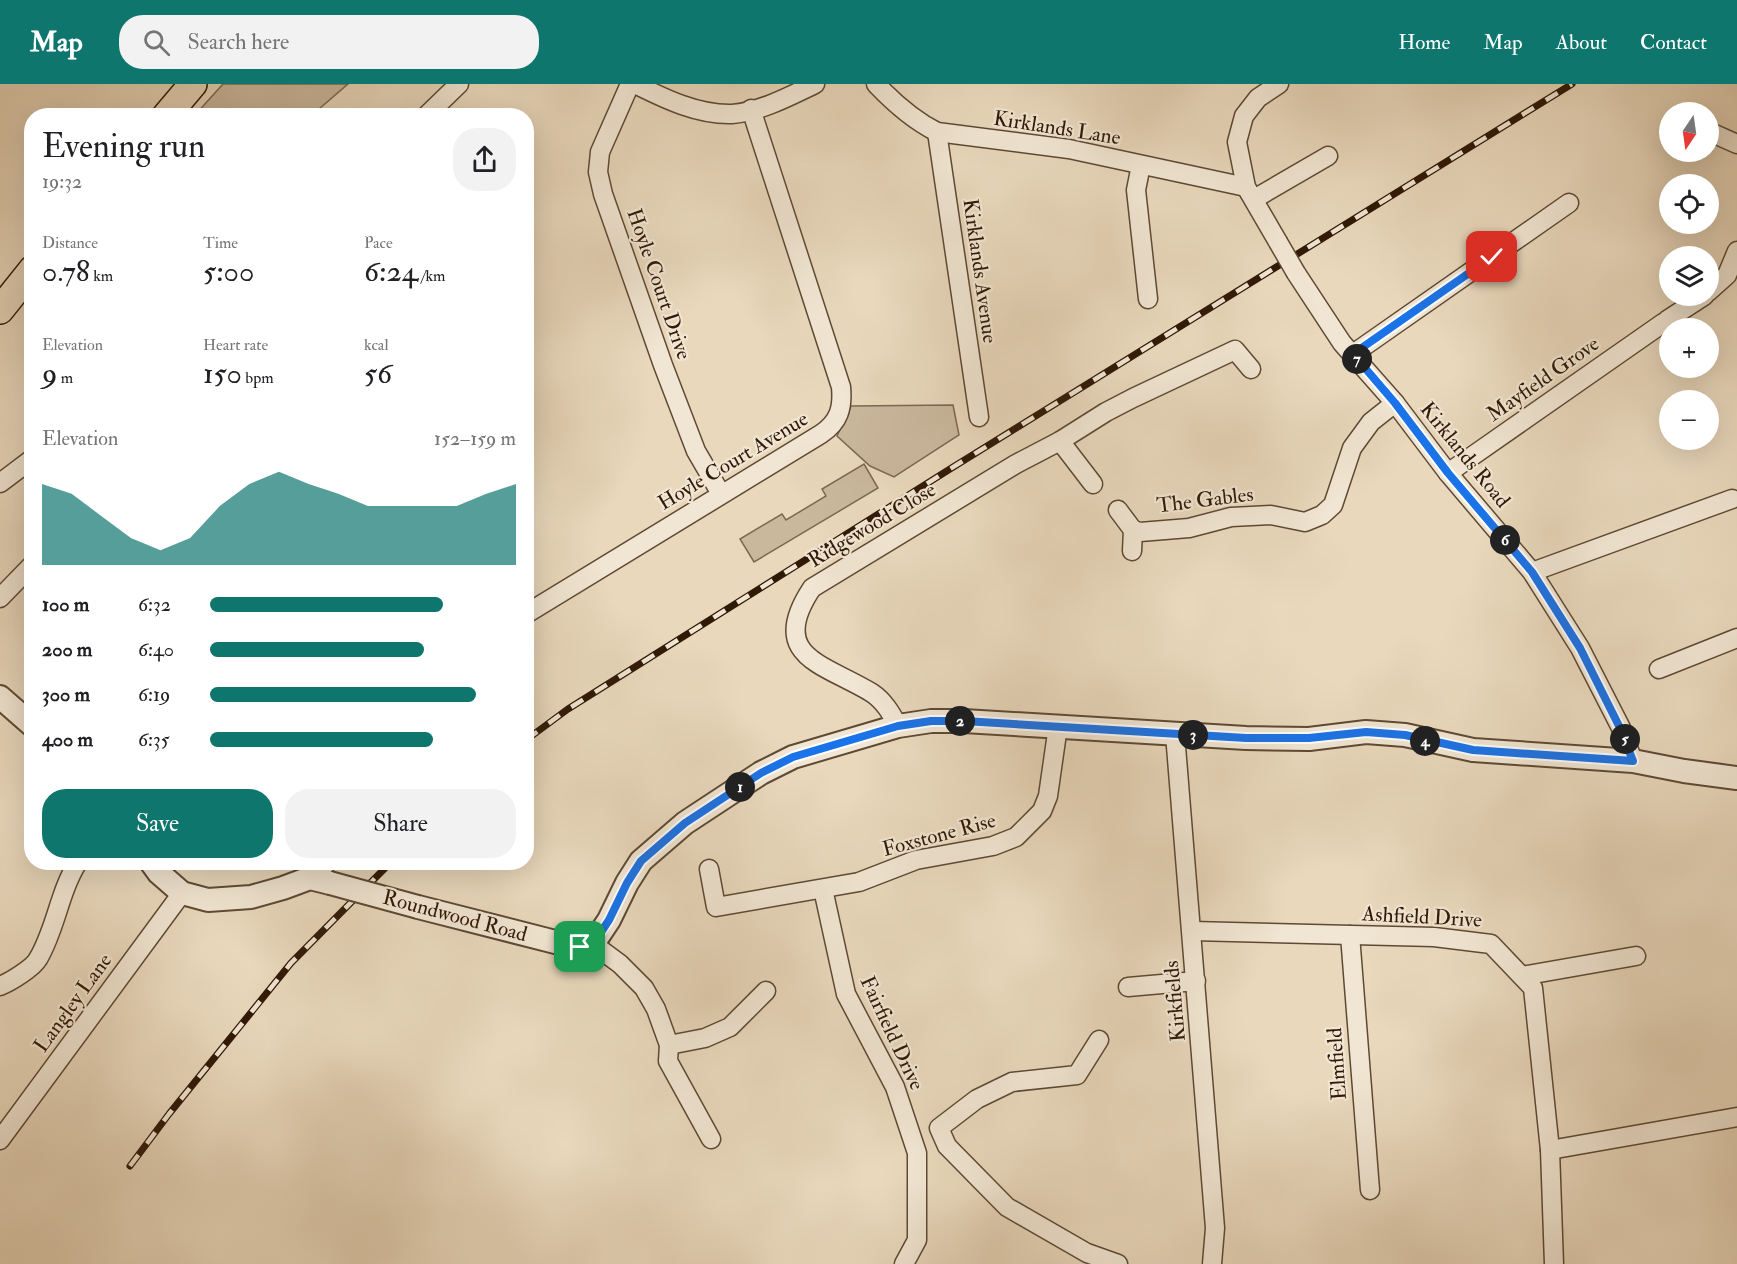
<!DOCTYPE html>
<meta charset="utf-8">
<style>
:root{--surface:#fff;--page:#f2f2f2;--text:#202124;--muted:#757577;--accent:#0f766e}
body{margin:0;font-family:"IM FELL Double Pica",serif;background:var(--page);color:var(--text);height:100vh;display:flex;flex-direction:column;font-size:22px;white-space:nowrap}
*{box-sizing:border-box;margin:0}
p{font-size:20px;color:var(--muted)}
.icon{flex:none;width:33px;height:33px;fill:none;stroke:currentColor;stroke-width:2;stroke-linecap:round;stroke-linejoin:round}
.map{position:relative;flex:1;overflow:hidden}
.drawer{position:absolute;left:24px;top:24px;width:510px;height:762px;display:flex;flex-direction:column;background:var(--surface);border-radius:24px;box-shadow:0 6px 24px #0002}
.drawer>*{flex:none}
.needle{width:39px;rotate:193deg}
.buttons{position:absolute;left:1659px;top:18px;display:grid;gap:12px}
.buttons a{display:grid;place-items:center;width:60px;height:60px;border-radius:50%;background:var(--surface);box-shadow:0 6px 24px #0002;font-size:30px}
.pin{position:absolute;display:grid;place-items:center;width:51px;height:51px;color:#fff;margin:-26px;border-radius:12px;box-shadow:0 3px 9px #0006}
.km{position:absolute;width:30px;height:30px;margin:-15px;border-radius:50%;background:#222;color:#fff;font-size:16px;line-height:30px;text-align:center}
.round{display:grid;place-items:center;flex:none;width:63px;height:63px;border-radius:24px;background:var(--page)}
.summary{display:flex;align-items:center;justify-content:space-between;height:102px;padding:0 18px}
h1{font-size:33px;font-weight:600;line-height:45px}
.figures{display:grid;grid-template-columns:repeat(3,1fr);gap:9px;height:102px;padding:6px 18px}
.figures div{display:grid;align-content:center}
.figures b{font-size:30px;font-weight:600}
.figures small{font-size:16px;font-weight:400}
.figures p{font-size:16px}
.chart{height:168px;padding:12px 18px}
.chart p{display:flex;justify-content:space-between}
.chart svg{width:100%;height:108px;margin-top:6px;fill:var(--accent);opacity:.7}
.cta{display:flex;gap:12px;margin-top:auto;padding:12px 18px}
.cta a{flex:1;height:69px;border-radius:24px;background:var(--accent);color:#fff;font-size:24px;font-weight:600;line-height:69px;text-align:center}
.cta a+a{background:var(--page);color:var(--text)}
ul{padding:0 18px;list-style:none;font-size:20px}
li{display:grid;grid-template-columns:96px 72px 1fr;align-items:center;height:45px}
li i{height:15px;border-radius:8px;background:var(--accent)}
header{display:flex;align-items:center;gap:36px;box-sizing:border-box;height:84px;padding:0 30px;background:var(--accent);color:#fff}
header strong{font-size:28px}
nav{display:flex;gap:33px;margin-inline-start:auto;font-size:21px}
.search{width:420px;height:54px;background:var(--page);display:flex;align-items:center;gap:15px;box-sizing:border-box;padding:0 21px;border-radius:24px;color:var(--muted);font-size:22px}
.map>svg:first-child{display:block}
</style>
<header>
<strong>Map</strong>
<div class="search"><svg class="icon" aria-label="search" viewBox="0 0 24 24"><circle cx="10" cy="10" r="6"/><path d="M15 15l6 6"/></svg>Search here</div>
<nav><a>Home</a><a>Map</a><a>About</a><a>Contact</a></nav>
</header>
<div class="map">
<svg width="1737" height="1180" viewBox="0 0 1737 1180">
<rect width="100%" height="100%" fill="#e9d8bc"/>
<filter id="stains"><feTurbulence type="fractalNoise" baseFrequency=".00333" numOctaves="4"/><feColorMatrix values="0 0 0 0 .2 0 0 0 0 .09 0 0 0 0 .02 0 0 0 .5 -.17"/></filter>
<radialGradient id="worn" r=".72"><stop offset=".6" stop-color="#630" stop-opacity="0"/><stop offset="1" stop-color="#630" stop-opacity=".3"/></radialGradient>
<g fill="#cab89d" stroke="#7d6852" stroke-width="1.5">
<path d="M 223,0 L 348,0 L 312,31 L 195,31 Z"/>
<path d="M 953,321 L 959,351 L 894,393 L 870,382 L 837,352 L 851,322 Z"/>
<path d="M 864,380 L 878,404 L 754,478 L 740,455 L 782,430 L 786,436 L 826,412 L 822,405 Z"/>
</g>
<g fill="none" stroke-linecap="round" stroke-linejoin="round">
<defs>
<g id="minor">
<path d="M 630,0 L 600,68 L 598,88 L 603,110 L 663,281 L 696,367 L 721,410"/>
<path d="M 635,0 C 665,15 698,31 732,30 C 760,28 790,12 815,0"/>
<path d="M 876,0 C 894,19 913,36 937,48 L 1069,65 L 1246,103"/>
<path d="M 426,32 L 459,0"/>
<path d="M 937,48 L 979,333"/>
<path d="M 1710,48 L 1737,60"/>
<path d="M 1141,81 L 1136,106 L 1148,215"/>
<path d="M 1254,115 L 1328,72"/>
<path d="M 1278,158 L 1246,103 L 1237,58 L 1244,32 L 1258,14 L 1279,0"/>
<path d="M 1296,189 L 1342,259 L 1395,319 L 1448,389 L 1532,488 L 1580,564 L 1621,644 L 1633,677"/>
<path d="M 1708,208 L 1727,191 L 1737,167"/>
<path d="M 1667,236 L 1704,212"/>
<path d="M 1353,270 L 1569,119"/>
<path d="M 1060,357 L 1093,400"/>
<path d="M 1448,389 L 1663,239"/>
<path d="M 0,399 L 32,375"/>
<path d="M 1118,426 L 1133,446 L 1132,467"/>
<path d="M 1133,446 L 1140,448 L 1189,444 L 1231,433 L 1271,431 L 1305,438 L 1322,431 L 1333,421 L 1352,364 L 1371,338 L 1395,319"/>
<path d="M 1532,488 L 1732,415"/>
<path d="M 0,514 L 32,481"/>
<path d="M 526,530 L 821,350 C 839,338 843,324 841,303 L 751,25"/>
<path d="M 1659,585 L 1737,554"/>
<path d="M 898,642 C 891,629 884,617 872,609 C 825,580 766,573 812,504 L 1016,380 L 1060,357 L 1106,328 L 1133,314 L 1235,266 L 1251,285"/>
<path d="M 1175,650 L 1215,1144 L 1212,1180"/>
<path d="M 709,785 L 716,823 L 859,798 L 916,776 L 993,762 L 1016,753 L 1042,727 L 1048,712 L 1058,642"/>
<path d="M 310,794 L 328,778"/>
<path d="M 823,805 L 846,910 L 895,1003 L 917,1069 L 917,1156 L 904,1180"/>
<path d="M 1192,847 L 1434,853 L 1491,860 L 1533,904 L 1550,1066 L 1554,1180"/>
<path d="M 1350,851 L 1370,1106"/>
<path d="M 593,860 L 620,880 L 644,904 L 656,925 L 669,961 L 668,977 L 711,1055"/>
<path d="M 1522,892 L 1636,872"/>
<path d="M 0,902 C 10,898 33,884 38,875 C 56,845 59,808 78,778"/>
<path d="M 1128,903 L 1196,897"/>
<path d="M 1099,956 L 1077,991 L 1012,998 L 977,1015 L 939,1044 L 947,1062 L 1007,1123 L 1087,1169 L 1118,1180"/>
<path d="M 669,961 L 705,954 L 730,943 L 766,907"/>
<path d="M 0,1056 L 182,809"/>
<path d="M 1550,1066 L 1737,1033"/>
</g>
<g id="tertiary">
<path d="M 0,613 L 32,641"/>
<path d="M 151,778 L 159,789 L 182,809 L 208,816 L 251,813 L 283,804 L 310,794 L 330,799"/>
<path d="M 418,823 L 563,860 L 580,863 L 593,860 L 609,836 L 627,799 L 641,777 L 685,739 L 761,689 L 793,673 L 898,642 L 931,637 L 964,637 L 1246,654 L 1309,655 L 1366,648 L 1405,651 L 1473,666 L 1633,677 L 1684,687 L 1737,694"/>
</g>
<g id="primary">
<path d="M 166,32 L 193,0"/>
<path d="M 0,226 L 32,186"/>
</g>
</defs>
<use href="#minor" stroke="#5e4934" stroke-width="21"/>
<use href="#tertiary" stroke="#5e4934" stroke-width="26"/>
<use href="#primary" stroke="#301907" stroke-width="30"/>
<use href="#minor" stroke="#f1e6d3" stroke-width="18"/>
<use href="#tertiary" stroke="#f1e6d3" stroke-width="22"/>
<use href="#primary" stroke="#e9d8bc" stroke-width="27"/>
<defs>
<g id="rail">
<path d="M 526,656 L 568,625 L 950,385 L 1572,0"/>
<path d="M 130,1082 L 169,1030 L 291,879 L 391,778"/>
</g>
</defs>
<use href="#rail" stroke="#301907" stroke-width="7"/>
<use href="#rail" stroke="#f1e6d3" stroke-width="4.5" stroke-dasharray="14" stroke-linecap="butt"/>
<defs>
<path id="minor-bridge" d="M 1278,158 L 1296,189"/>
<path id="tertiary-bridge" d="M 330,799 L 418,823"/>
</defs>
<use href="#minor-bridge" stroke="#5e4934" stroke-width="21" stroke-linecap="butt"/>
<use href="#tertiary-bridge" stroke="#5e4934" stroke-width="26" stroke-linecap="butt"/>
<use href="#minor-bridge" stroke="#f1e6d3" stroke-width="18"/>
<use href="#tertiary-bridge" stroke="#f1e6d3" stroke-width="22"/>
</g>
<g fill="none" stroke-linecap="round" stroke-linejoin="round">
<defs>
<path id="route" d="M 580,863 L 593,860 L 609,836 L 627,799 L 641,777 L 685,739 L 761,689 L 793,673 L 898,642 L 931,637 L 964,637 L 1246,654 L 1309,654 L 1366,648 L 1405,651 L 1473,666 L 1633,677 L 1620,644 L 1580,564 L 1532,488 L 1448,389 L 1395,319 L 1353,270 L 1492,173"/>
</defs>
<use href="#route" stroke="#fff" stroke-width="12"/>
<use href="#route" stroke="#1a73e8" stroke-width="8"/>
</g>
<g text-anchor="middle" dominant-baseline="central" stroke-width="4.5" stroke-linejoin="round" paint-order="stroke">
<g font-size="21" fill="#301907" stroke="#f1e6d3">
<text transform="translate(1057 44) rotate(9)">Kirklands Lane</text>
<text transform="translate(980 187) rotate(82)">Kirklands Avenue</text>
<text transform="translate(659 200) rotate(71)">Hoyle Court Drive</text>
<text transform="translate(1543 295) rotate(-35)">Mayfield Grove</text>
<text transform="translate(1465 371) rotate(51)">Kirklands Road</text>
<text transform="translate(733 377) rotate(-31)">Hoyle Court Avenue</text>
<text transform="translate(1205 416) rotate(-7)">The Gables</text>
<text transform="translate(872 441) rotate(-31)">Ridgewood Close</text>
<text transform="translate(939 751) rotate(-15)">Foxstone Rise</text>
<text transform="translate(455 832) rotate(15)">Roundwood Road</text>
<text transform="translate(1422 833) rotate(3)">Ashfield Drive</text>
<text transform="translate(1175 917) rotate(-95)">Kirkfields</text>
<text transform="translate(73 919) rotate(-54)">Langley Lane</text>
<text transform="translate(892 949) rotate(65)">Fairfield Drive</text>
<text transform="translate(1337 980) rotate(-94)">Elmfield</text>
</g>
</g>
<rect width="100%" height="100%" filter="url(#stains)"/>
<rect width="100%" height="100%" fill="url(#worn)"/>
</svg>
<div class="buttons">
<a><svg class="needle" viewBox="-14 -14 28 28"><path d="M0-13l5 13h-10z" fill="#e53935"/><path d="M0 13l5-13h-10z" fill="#757577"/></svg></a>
<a><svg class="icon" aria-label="locate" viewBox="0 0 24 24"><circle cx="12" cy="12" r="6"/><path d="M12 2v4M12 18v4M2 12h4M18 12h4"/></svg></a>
<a><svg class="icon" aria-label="layers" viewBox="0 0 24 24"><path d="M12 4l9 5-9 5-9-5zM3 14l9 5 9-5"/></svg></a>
<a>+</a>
<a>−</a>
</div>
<div class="pin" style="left:580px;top:863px;background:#1e9e55"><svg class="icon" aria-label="arrive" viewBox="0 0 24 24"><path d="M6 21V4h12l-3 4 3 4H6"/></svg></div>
<div class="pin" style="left:1492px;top:173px;background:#d93025"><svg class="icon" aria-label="check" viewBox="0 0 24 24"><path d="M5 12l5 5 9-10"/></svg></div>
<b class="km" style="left:740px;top:703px">1</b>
<b class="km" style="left:960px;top:637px">2</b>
<b class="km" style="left:1193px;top:651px">3</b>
<b class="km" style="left:1425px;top:657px">4</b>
<b class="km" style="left:1625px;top:655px">5</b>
<b class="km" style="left:1505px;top:456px">6</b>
<b class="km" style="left:1357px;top:275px">7</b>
<section class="drawer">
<div class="summary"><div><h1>Evening run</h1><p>19:32</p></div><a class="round"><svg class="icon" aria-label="share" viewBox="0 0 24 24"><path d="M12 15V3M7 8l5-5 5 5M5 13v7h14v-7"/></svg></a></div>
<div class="figures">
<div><p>Distance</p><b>0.78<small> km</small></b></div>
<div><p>Time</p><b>5:00</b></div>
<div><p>Pace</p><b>6:24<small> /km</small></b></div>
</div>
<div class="figures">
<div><p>Elevation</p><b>9<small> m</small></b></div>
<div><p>Heart rate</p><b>150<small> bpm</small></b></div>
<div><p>kcal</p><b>56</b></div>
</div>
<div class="chart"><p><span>Elevation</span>152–159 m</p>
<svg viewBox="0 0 160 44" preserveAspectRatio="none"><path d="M0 44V11L10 15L20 24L30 33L40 38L50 33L60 20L70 11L80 6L90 11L100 15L110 20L120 20L130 20L140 20L150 15L160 11V44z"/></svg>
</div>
<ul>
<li><b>100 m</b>6:32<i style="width:76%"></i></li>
<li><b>200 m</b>6:40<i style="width:70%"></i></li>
<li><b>300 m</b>6:19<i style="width:87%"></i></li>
<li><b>400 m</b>6:35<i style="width:73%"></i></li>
</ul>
<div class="cta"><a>Save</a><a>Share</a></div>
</section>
</div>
